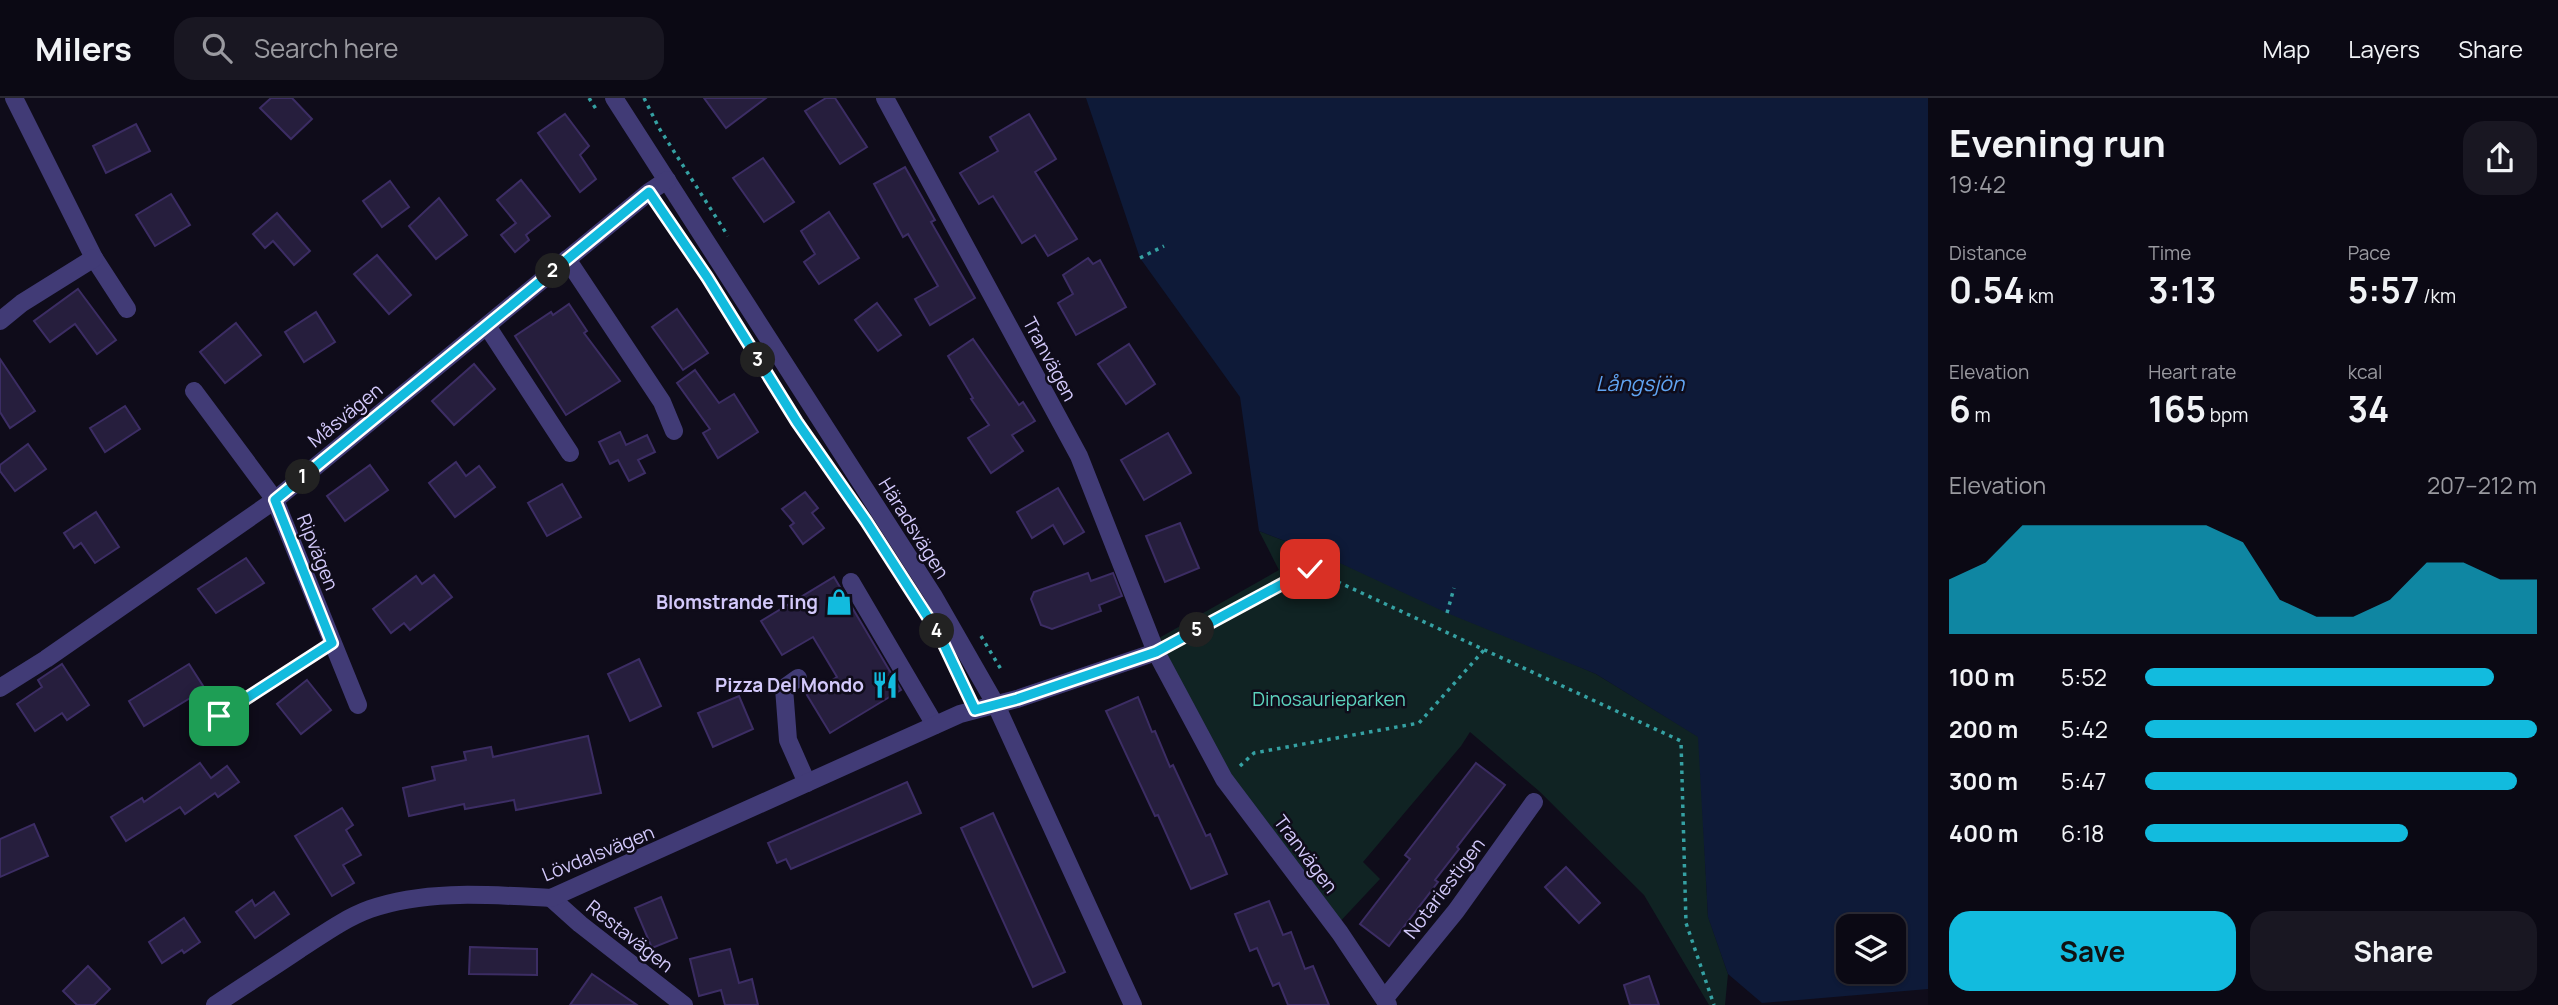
<!DOCTYPE html>
<meta charset="utf-8">
<style>
:root{--surface:#0b0914;--page:#191722;--text:#f1f3f6;--muted:#9a9aa0;--line:#2b2a34;--accent:#12bbde}
body{margin:0;font-family:Manrope,sans-serif;background:var(--page);color:var(--text);height:100vh;display:flex;flex-direction:column;font-size:26px;white-space:nowrap}
*{box-sizing:border-box;margin:0}
p{font-size:23px;color:var(--muted)}
.icon{flex:none;width:38px;height:38px;fill:none;stroke:currentColor;stroke-width:2;stroke-linecap:round;stroke-linejoin:round}
.map{position:relative;flex:1;overflow:hidden}
.drawer{display:flex;flex-direction:column;background:var(--surface);width:630px}
.drawer>*{flex:none}
.controls{position:absolute;left:1836px;top:816px;display:grid;gap:14px}
.controls a{display:grid;place-items:center;width:70px;height:70px;border-radius:14px;background:var(--surface);box-shadow:0 2px 5px #0004,0 0 0 2px var(--line);font-size:35px}
.pin{position:absolute;display:grid;place-items:center;width:60px;height:60px;color:#fff;margin:-30px;border-radius:14px;box-shadow:0 4px 10px #0006}
.km{position:absolute;width:35px;height:35px;margin:-18px;border-radius:50%;background:#222;color:#fff;font-size:19px;line-height:35px;text-align:center}
.round{display:grid;place-items:center;flex:none;width:74px;height:74px;border-radius:21px;background:var(--page)}
.summary{display:flex;align-items:center;justify-content:space-between;height:119px;padding:0 21px}
h1{font-size:38px;font-weight:700;line-height:52px}
.figures{display:grid;grid-template-columns:repeat(3,1fr);gap:10px;height:119px;padding:7px 21px}
.figures div{display:grid;align-content:center}
.figures b{font-size:35px;font-weight:700}
.figures small{font-size:19px;font-weight:400}
.figures p{font-size:19px}
.chart{height:196px;padding:14px 21px}
.chart p{display:flex;justify-content:space-between}
.chart svg{width:100%;height:126px;margin-top:7px;fill:var(--accent);opacity:.7}
.button{display:flex;gap:14px;margin-top:auto;padding:14px 21px}
.button a{flex:1;height:80px;border-radius:21px;background:var(--accent);color:#111;font-size:28px;font-weight:700;line-height:80px;text-align:center}
.button a+a{background:var(--page);color:var(--text)}
ul{padding:0 21px;list-style:none;font-size:23px}
li{display:grid;grid-template-columns:112px 84px 1fr;align-items:center;height:52px}
li i{height:18px;border-radius:9px;background:var(--accent)}
header{display:flex;align-items:center;gap:42px;box-sizing:border-box;height:98px;padding:0 35px;background:var(--surface);border-bottom:2px solid var(--line)}
header strong{font-size:33px}
nav{display:flex;gap:38px;margin-inline-start:auto;font-size:24px}
.search{width:490px;height:63px;background:var(--page);display:flex;align-items:center;gap:18px;box-sizing:border-box;padding:0 24px;border-radius:21px;color:var(--muted);font-size:26px}
main{display:flex;flex:1;min-height:0}
.map>svg:first-child{display:block}
</style>
<header>
<strong>Milers</strong>
<div class="search"><svg class="icon" aria-label="search" viewBox="0 0 24 24"><circle cx="10" cy="10" r="6"/><path d="M15 15l6 6"/></svg>Search here</div>
<nav><a>Map</a><a>Layers</a><a>Share</a></nav>
</header>
<main>
<div class="map">
<svg width="1928" height="907" viewBox="0 0 1928 907">
<rect width="100%" height="100%" fill="#0f0c1a"/>
<path fill="#102323" d="M 1259,433 L 1329,460 L 1596,576 L 1699,639 L 1708,818 L 1728,876 L 1725,907 L 1709,907 L 1644,797 L 1539,693 L 1470,634 L 1461,648 L 1363,764 L 1380,781 L 1335,829 L 1224,681 L 1152,544 L 1279,472 Z"/>
<path fill="#0e1a38" fill-rule="evenodd" d="M 1086,0 L 1928,0 L 1928,891 L 1762,905 L 1728,876 L 1708,819 L 1698,639 L 1596,576 L 1447,515 L 1329,460 L 1259,433 L 1240,299 L 1140,160 ZM 1848,828 L 1894,828 L 1894,873 L 1848,873 Z"/>
<g fill="#261e3d" stroke="#3c2d64" stroke-width="2">
<path d="M 271,0 L 292,0 L 312,21 L 291,41 L 260,10 Z"/>
<path d="M 704,0 L 766,0 L 726,30 Z"/>
<path d="M 826,0 L 835,0 L 867,49 L 840,66 L 805,13 Z"/>
<path d="M 565,16 L 589,48 L 580,57 L 596,81 L 580,94 L 538,35 Z"/>
<path d="M 1029,16 L 1056,61 L 1035,74 L 1077,141 L 1048,158 L 1035,137 L 1022,145 L 993,98 L 979,106 L 960,75 L 998,53 L 990,39 Z"/>
<path d="M 136,26 L 150,53 L 106,75 L 93,48 Z"/>
<path d="M 763,60 L 794,104 L 764,124 L 733,80 Z"/>
<path d="M 905,69 L 935,122 L 931,124 L 975,200 L 930,227 L 915,201 L 938,188 L 908,136 L 903,139 L 874,86 Z"/>
<path d="M 521,82 L 550,118 L 526,137 L 529,142 L 515,154 L 501,137 L 516,125 L 497,102 Z"/>
<path d="M 390,83 L 409,109 L 382,129 L 363,103 Z"/>
<path d="M 171,96 L 190,127 L 155,148 L 136,117 Z"/>
<path d="M 439,100 L 467,137 L 436,161 L 409,128 Z"/>
<path d="M 829,114 L 859,160 L 819,186 L 804,164 L 815,156 L 801,133 Z"/>
<path d="M 277,115 L 310,153 L 294,167 L 273,143 L 265,150 L 253,136 Z"/>
<path d="M 377,157 L 411,197 L 389,216 L 354,176 Z"/>
<path d="M 1088,160 L 1093,166 L 1100,162 L 1126,209 L 1076,237 L 1058,205 L 1073,196 L 1063,177 Z"/>
<path d="M 78,191 L 116,242 L 97,256 L 75,226 L 50,244 L 34,223 Z"/>
<path d="M 877,205 L 901,237 L 878,253 L 855,222 Z"/>
<path d="M 569,206 L 587,233 L 584,235 L 620,283 L 566,317 L 515,238 L 551,214 L 553,217 Z"/>
<path d="M 677,211 L 708,255 L 683,272 L 652,229 Z"/>
<path d="M 316,214 L 335,244 L 304,264 L 285,234 Z"/>
<path d="M 236,225 L 261,257 L 225,285 L 200,254 Z"/>
<path d="M 973,241 L 1019,307 L 1023,304 L 1035,323 L 1012,337 L 1023,353 L 991,375 L 968,340 L 989,327 L 971,301 L 973,300 L 948,258 Z"/>
<path d="M 1129,246 L 1155,286 L 1126,306 L 1098,266 Z"/>
<path d="M 0,261 L 35,313 L 10,330 L 0,314 Z"/>
<path d="M 474,266 L 495,291 L 454,327 L 432,303 Z"/>
<path d="M 695,272 L 719,305 L 734,296 L 758,334 L 718,360 L 703,335 L 710,331 L 677,285 Z"/>
<path d="M 125,308 L 140,331 L 105,354 L 90,330 Z"/>
<path d="M 620,334 L 626,347 L 647,337 L 655,354 L 638,362 L 645,375 L 629,383 L 618,362 L 610,366 L 599,344 Z"/>
<path d="M 1168,335 L 1191,375 L 1144,402 L 1121,362 Z"/>
<path d="M 28,346 L 46,371 L 15,393 L 0,373 L 0,367 Z"/>
<path d="M 456,364 L 466,378 L 479,368 L 495,389 L 455,419 L 429,385 Z"/>
<path d="M 370,367 L 388,392 L 345,423 L 327,398 Z"/>
<path d="M 562,386 L 581,419 L 547,438 L 528,405 Z"/>
<path d="M 1058,390 L 1084,434 L 1064,446 L 1053,427 L 1032,440 L 1017,414 Z"/>
<path d="M 805,394 L 818,410 L 812,415 L 824,430 L 803,446 L 790,428 L 794,425 L 782,411 Z"/>
<path d="M 96,414 L 119,449 L 95,465 L 81,445 L 74,450 L 64,435 Z"/>
<path d="M 1180,425 L 1199,470 L 1165,484 L 1146,438 Z"/>
<path d="M 246,460 L 264,485 L 216,515 L 198,491 Z"/>
<path d="M 1088,475 L 1091,483 L 1113,475 L 1122,498 L 1099,507 L 1101,513 L 1052,531 L 1041,527 L 1031,501 L 1034,494 Z"/>
<path d="M 434,477 L 452,499 L 410,532 L 404,525 L 391,535 L 373,511 L 416,478 L 422,486 Z"/>
<path d="M 834,479 L 901,592 L 830,635 L 807,597 L 837,579 L 813,539 L 782,557 L 761,523 Z"/>
<path d="M 639,561 L 661,608 L 630,623 L 608,576 Z"/>
<path d="M 62,566 L 89,607 L 67,622 L 62,615 L 35,633 L 17,606 L 42,589 L 38,582 Z"/>
<path d="M 189,566 L 205,591 L 144,628 L 129,603 Z"/>
<path d="M 307,582 L 331,612 L 301,636 L 277,606 Z"/>
<path d="M 739,598 L 753,631 L 713,649 L 698,615 Z"/>
<path d="M 1138,599 L 1152,634 L 1155,633 L 1170,669 L 1173,667 L 1206,738 L 1210,736 L 1227,776 L 1191,791 L 1158,717 L 1155,718 L 1106,613 Z"/>
<path d="M 588,638 L 601,695 L 516,712 L 514,702 L 465,711 L 464,706 L 409,718 L 403,690 L 435,682 L 432,669 L 466,662 L 464,654 L 491,649 L 493,659 Z"/>
<path d="M 200,665 L 211,680 L 227,668 L 239,684 L 218,699 L 215,695 L 185,716 L 180,709 L 126,743 L 111,719 L 142,700 L 144,704 Z"/>
<path d="M 1476,665 L 1505,687 L 1457,749 L 1459,751 L 1435,782 L 1438,784 L 1389,848 L 1360,826 L 1410,761 L 1405,757 Z"/>
<path d="M 907,684 L 921,715 L 791,771 L 786,761 L 777,765 L 768,745 Z"/>
<path d="M 342,710 L 353,727 L 346,732 L 361,757 L 343,767 L 354,785 L 332,798 L 295,738 Z"/>
<path d="M 993,715 L 1065,874 L 1033,889 L 961,730 Z"/>
<path d="M 34,726 L 48,758 L 0,779 L 0,741 Z"/>
<path d="M 1566,769 L 1600,805 L 1579,825 L 1545,789 Z"/>
<path d="M 274,794 L 289,816 L 255,840 L 236,814 L 252,802 L 255,808 Z"/>
<path d="M 661,799 L 677,840 L 652,850 L 635,810 Z"/>
<path d="M 1269,803 L 1283,837 L 1291,834 L 1305,871 L 1313,868 L 1329,907 L 1288,907 L 1279,885 L 1273,888 L 1257,850 L 1250,853 L 1235,816 Z"/>
<path d="M 184,820 L 200,844 L 184,855 L 182,852 L 162,865 L 149,844 Z"/>
<path d="M 470,849 L 537,851 L 537,877 L 469,876 Z"/>
<path d="M 730,851 L 739,885 L 752,881 L 758,907 L 725,907 L 721,892 L 699,898 L 690,861 Z"/>
<path d="M 88,868 L 110,891 L 94,907 L 77,907 L 63,893 Z"/>
<path d="M 592,876 L 637,907 L 570,907 Z"/>
<path d="M 1649,878 L 1659,907 L 1630,907 L 1624,887 Z"/>
</g>
<g fill="none" stroke-linecap="round" stroke-linejoin="round">
<g stroke="#35a1a3" stroke-width="3.5" stroke-dasharray="3.5 5" stroke-linecap="butt">
<path d="M 589,0 L 596,11"/>
<path d="M 644,0 L 659,30 L 728,138"/>
<path d="M 1140,160 L 1164,148"/>
<path d="M 1447,515 L 1454,490"/>
<path d="M 981,538 L 1002,573"/>
<path d="M 1172,545 L 1310,471 L 1681,643 L 1686,825 L 1714,907"/>
<path d="M 219,618 L 315,555"/>
<path d="M 1240,668 L 1254,655 L 1419,625 L 1484,552"/>
</g>
<g stroke="#413b76" stroke-width="18">
<path d="M 14,0 L 94,160 L 127,211"/>
<path d="M 614,0 L 933,497 L 996,607 L 1133,907"/>
<path d="M 885,0 L 1079,358 L 1156,554 L 1224,681 L 1340,835 L 1388,907"/>
<path d="M 567,161 L 662,304 L 674,333"/>
<path d="M 0,223 L 22,205 L 94,160"/>
<path d="M 487,228 L 570,355"/>
<path d="M 194,293 L 275,402 L 358,607"/>
<path d="M 851,484 L 935,627"/>
<path d="M 798,580 L 784,590 L 788,642 L 807,685"/>
<path d="M 0,590 L 46,561 L 275,402 L 649,94 L 667,82"/>
<path d="M 551,800 L 580,826 L 684,907"/>
<path d="M 1385,900 L 1456,813 L 1534,704"/>
<path d="M 215,907 C 243,888 272,870 300,851 C 322,837 345,820 370,811 C 427,791 492,797 551,800 L 960,616 L 1017,601 L 1156,554"/>
</g>
</g>
<g fill="none" stroke-linecap="round" stroke-linejoin="round">
<defs>
<path id="route" d="M 219,618 L 332,545 L 275,402 L 649,94 L 707,179 L 797,324 L 866,423 L 940,538 L 975,612 L 1017,601 L 1156,554 L 1310,471"/>
</defs>
<use href="#route" stroke="#fff" stroke-width="14"/>
<use href="#route" stroke="#12bbde" stroke-width="9"/>
</g>
<defs>
<symbol id="shop-bare" viewBox="-9 -9 18 18"><path d="M-5-2.5h2.3a2.7 3.5 0 0 1 5.4 0H5L5.5 6h-11ZM-1.5-2.5h3a1.5 2.3 0 0 0-3 0Z" fill="#12bbde" stroke="#0f0c1a" stroke-width="2.5" paint-order="stroke"/></symbol>
<symbol id="restaurant-bare" viewBox="-9 -9 18 18"><path d="M-5-6h1v4h1v-4h1v4h1v-4h1v5L-1.5 .5V6h-2V.5L-5-1ZM5-6V6H3V1.5H1.5Q1.5-4 5-6Z" fill="#12bbde" stroke="#0f0c1a" stroke-width="2.5" paint-order="stroke"/></symbol>
</defs>
<g fill-rule="evenodd">
<use href="#shop-bare" x="820" y="485" width="38" height="38"/>
<use href="#restaurant-bare" x="866" y="568" width="38" height="38"/>
</g>
<g text-anchor="middle" dominant-baseline="central" stroke-width="5" stroke-linejoin="round" paint-order="stroke">
<g font-size="19" fill="#d3c9fb" stroke="#0f0c1a">
<text transform="translate(1050 261) rotate(62)">Tranvägen</text>
<text transform="translate(345 317) rotate(-39)">Måsvägen</text>
<text transform="translate(914 430) rotate(58)">Häradsvägen</text>
<text transform="translate(318 454) rotate(68)">Ripvägen</text>
<text transform="translate(598 755) rotate(-22)">Lövdalsvägen</text>
<text transform="translate(1306 756) rotate(53)">Tranvägen</text>
<text transform="translate(1444 790) rotate(-53)">Notariestigen</text>
<text transform="translate(630 838) rotate(38)">Restavägen</text>
</g>
<g font-size="19" font-weight="bold" fill="#d3c9fb" stroke="#0f0c1a" text-anchor="end">
<text x="818" y="504">Blomstrande Ting</text>
<text x="864" y="587">Pizza Del Mondo</text>
</g>
<g font-size="19" fill="#5dd3be" stroke="#0f0c1a">
<text x="1329" y="601">Dinosaurieparken</text>
</g>
<g font-size="21" font-style="italic" fill="#60a4f2" stroke="#0f0c1a">
<text x="1640" y="285">Långsjön</text>
</g>
</g>
</svg>
<div class="controls">
<a><svg class="icon" aria-label="layers" viewBox="0 0 24 24"><path d="M12 4l9 5-9 5-9-5zM3 14l9 5 9-5"/></svg></a>
</div>
<div class="pin" style="left:219px;top:618px;background:#1e9e55"><svg class="icon" aria-label="arrive" viewBox="0 0 24 24"><path d="M6 21V4h12l-3 4 3 4H6"/></svg></div>
<div class="pin" style="left:1310px;top:471px;background:#d93025"><svg class="icon" aria-label="check" viewBox="0 0 24 24"><path d="M5 12l5 5 9-10"/></svg></div>
<b class="km" style="left:303px;top:379px">1</b>
<b class="km" style="left:553px;top:173px">2</b>
<b class="km" style="left:758px;top:262px">3</b>
<b class="km" style="left:937px;top:533px">4</b>
<b class="km" style="left:1197px;top:532px">5</b>
</div>
<section class="drawer">
<div class="summary"><div><h1>Evening run</h1><p>19:42</p></div><a class="round"><svg class="icon" aria-label="share" viewBox="0 0 24 24"><path d="M12 15V3M7 8l5-5 5 5M5 13v7h14v-7"/></svg></a></div>
<div class="figures">
<div><p>Distance</p><b>0.54<small> km</small></b></div>
<div><p>Time</p><b>3:13</b></div>
<div><p>Pace</p><b>5:57<small> /km</small></b></div>
</div>
<div class="figures">
<div><p>Elevation</p><b>6<small> m</small></b></div>
<div><p>Heart rate</p><b>165<small> bpm</small></b></div>
<div><p>kcal</p><b>34</b></div>
</div>
<div class="chart"><p><span>Elevation</span>207–212 m</p>
<svg viewBox="0 0 160 44" preserveAspectRatio="none"><path d="M0 44V25L10 19L20 6L30 6L40 6L50 6L60 6L70 6L80 12L90 32L100 38L110 38L120 32L130 19L140 19L150 25L160 25V44z"/></svg>
</div>
<ul>
<li><b>100 m</b>5:52<i style="width:89%"></i></li>
<li><b>200 m</b>5:42<i style="width:100%"></i></li>
<li><b>300 m</b>5:47<i style="width:95%"></i></li>
<li><b>400 m</b>6:18<i style="width:67%"></i></li>
</ul>
<div class="button"><a>Save</a><a>Share</a></div>
</section>
</main>
